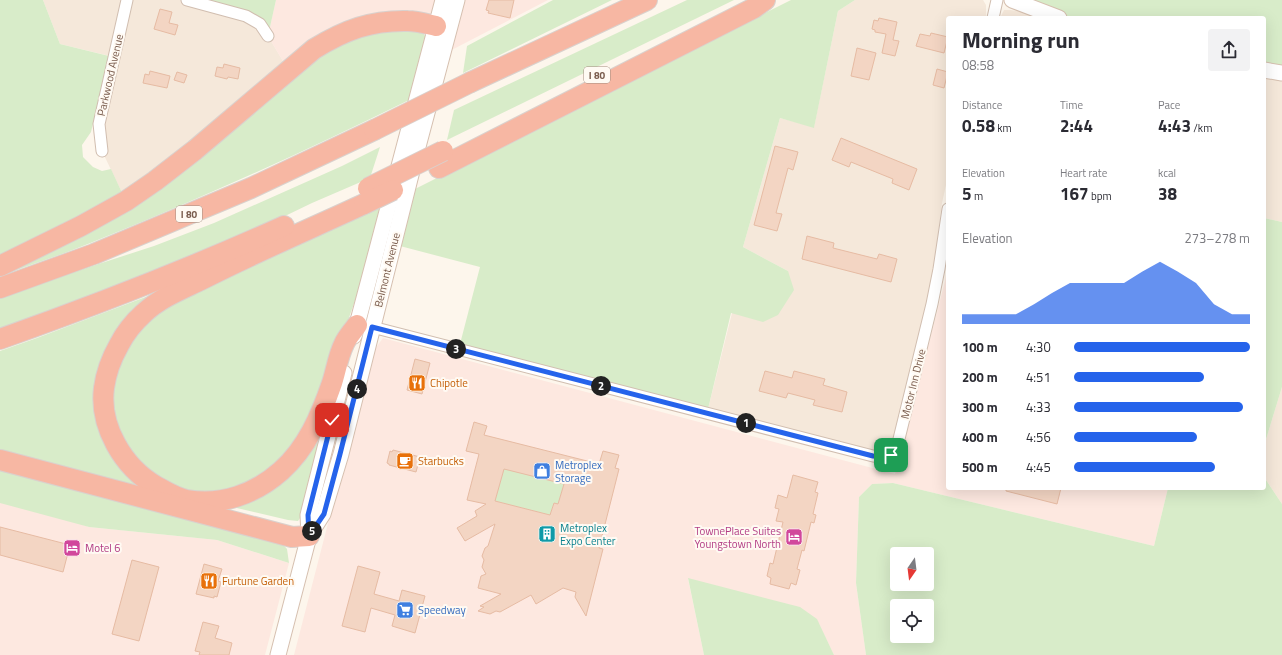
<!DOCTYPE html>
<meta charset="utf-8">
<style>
:root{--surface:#fff;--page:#f2f2f3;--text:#2b2b33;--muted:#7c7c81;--accent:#2563eb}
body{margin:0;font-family:"Titillium Web",sans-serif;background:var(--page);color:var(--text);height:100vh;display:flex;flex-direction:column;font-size:15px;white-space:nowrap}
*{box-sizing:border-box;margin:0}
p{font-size:13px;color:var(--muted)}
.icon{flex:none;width:22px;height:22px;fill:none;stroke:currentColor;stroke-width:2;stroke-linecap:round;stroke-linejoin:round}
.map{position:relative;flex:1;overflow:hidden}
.details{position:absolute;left:946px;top:16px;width:320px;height:474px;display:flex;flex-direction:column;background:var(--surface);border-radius:4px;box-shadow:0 4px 16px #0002}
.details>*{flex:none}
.needle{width:26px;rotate:194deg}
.tools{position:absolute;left:890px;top:547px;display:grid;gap:8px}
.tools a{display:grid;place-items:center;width:44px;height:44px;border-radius:4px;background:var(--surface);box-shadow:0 4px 16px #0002;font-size:20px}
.pin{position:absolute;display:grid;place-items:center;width:34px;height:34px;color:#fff;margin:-17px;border-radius:8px;box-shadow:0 2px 6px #0006}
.km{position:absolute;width:20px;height:20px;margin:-10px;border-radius:50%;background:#222;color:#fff;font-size:11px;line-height:20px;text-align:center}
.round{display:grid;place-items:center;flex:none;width:42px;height:42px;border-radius:4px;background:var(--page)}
.head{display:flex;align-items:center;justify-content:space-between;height:68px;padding:0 16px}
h1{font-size:22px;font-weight:700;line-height:30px}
.stats{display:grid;grid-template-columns:repeat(3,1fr);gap:6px;height:68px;padding:4px 16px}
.stats div{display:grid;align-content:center}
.stats b{font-size:17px;font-weight:700}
.stats small{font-size:11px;font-weight:400}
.stats p{font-size:11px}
.chart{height:112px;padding:8px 16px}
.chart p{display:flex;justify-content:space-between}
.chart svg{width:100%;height:72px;margin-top:4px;fill:var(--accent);opacity:.7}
ul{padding:0 16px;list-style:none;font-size:13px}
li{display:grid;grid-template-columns:64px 48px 1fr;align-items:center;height:30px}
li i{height:10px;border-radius:5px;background:var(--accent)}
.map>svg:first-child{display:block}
</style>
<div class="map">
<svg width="1282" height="655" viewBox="0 0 1282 655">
<rect width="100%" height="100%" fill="#fdf6ec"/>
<g fill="#f5e8da">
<path d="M 43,0 L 187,0 L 246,16 L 268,36 L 289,71 L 126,201 L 102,151 L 99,124 L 114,57 L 60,44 Z"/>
<path d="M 855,0 L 983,0 L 986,5 L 986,18 L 948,18 L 948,176 L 942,203 L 934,267 L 928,298 L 894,440 L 888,447 L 880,451 L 865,449 L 708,409 L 732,313 L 788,271 L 743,247 L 780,118 L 814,127 L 838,11 Z"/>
<path d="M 1004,10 L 1011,10 L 1022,12 L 1039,18 L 1000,18 Z"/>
<path d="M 1264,77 L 1282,80 L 1282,222 L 1264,218 Z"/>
<path d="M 1282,387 L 1282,504 L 1264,477 L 1264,446 Z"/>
</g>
<g fill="#fde8e0">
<path d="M 276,0 L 548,0 L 442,55 L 449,30 L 410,21 L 289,71 L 268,36 Z"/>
<path d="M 948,261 L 948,488 L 1168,488 L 1154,546 L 893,483 L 872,484 L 859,497 L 856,583 L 866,655 L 834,655 L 819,624 L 688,579 L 704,655 L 294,655 L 372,353 L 383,338 L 895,474 L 945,281 Z"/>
<path d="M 0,496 L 89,527 L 217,540 L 289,563 L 265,655 L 0,655 Z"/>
</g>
<g fill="#d8ecc9" fill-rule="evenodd">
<path d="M 0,0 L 43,0 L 60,44 L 109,56 L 91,132 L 82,145 L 83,157 L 93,167 L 102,171 L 111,169 L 124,197 L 0,256 Z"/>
<path d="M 187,0 L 276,0 L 268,36 L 260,24 Z"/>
<path d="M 553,0 L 612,0 L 463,73 L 467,46 Z"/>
<path d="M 687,0 L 734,0 L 447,140 L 454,110 Z"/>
<path d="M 791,0 L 855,0 L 838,11 L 814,128 L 780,118 L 743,247 L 788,271 L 794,290 L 778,315 L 763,322 L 731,313 L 708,409 L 460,344 L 480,267 L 400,246 L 415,189 Z"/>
<path d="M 1027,0 L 1282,0 L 1282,68 L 1264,65 L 1264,18 L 1072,18 Z"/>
<path d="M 395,29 L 421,31 L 426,37 L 409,100 C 308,150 204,197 100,239 C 67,253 33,264 0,276 L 0,270 L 67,241 L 314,58 L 350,36 Z"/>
<path d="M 380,147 L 370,178 L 312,203 L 256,230 L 0,334 L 0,296 L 154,246 L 214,223 L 342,166 Z"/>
<path d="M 382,205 L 364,275 L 314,417 L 270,473 L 233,491 L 194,494 L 161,481 L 130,453 L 113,415 L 112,392 L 127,343 L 158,312 L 209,282 Z"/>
<path d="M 1264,218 L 1282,222 L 1282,387 L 1264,446 Z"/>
<path d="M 164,290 L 131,321 L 100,409 L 156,492 L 0,456 L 0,351 L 37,338 Z"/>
<path d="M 321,433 L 300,518 L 298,521 L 288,520 L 224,505 Z"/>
<path d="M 498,467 L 564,484 L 558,504 L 554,503 L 550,515 L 495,501 L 503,472 Z"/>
<path d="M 0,468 L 279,540 L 287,549 L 289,563 L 217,540 L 89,527 L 0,503 Z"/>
<path d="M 1264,477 L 1282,504 L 1282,655 L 866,655 L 856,583 L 859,497 L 872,484 L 893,483 L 1154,546 L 1168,488 L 1264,488 ZM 897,554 L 927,554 L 927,584 L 897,584 ZM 897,606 L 927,606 L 927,636 L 897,636 Z"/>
<path d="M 688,578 L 800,607 L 817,619 L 834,655 L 704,655 Z"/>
</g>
<g fill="#f3d5c3" stroke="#e6bba3" fill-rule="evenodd">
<path d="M 489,0 L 514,0 L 510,18 L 488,13 L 489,11 L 486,10 Z"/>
<path d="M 160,9 L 172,12 L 169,23 L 178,25 L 175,35 L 154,29 Z"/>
<path d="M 879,18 L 897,22 L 893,40 L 899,41 L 895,56 L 882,53 L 886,34 L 875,32 L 875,30 L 872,29 L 874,20 L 878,21 Z"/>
<path d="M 931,33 L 948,37 L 944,53 L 916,46 L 920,34 L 930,36 Z"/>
<path d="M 857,48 L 876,53 L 869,80 L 851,76 Z"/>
<path d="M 224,64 L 240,68 L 238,79 L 228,77 L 227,79 L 215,76 L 217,67 L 223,68 Z"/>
<path d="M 937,69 L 948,72 L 944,88 L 933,85 Z"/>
<path d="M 150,71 L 170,76 L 167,88 L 143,83 L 145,74 L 149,75 Z"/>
<path d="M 177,72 L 187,75 L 184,83 L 174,80 Z"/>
<path d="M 841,138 L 917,169 L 909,190 L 892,183 L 893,179 L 851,162 L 849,167 L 832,160 Z"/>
<path d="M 775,146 L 798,152 L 793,170 L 788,168 L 776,213 L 782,214 L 777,231 L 754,225 Z"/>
<path d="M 807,236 L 834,243 L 833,248 L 877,259 L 879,254 L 897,259 L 891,282 L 802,259 Z"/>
<path d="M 415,359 L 430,363 L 422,394 L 407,390 Z"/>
<path d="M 765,371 L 792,378 L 794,371 L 825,379 L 823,385 L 847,392 L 842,412 L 813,405 L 815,400 L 788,393 L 786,398 L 759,391 Z"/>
<path d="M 474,422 L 487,426 L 484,435 L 599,464 L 603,451 L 619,455 L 615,468 L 619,469 L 599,548 L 603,549 L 586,616 L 575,597 L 576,592 L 563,588 L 536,604 L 531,595 L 500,612 L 496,611 L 490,614 L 478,611 L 484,607 L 480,606 L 501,594 L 478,588 L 481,576 L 486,574 L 482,567 L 484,560 L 482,556 L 485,548 L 488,546 L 495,524 L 465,541 L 457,528 L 477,516 L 475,511 L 486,504 L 467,500 L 479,454 L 466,451 ZM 504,469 L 564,484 L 558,504 L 554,503 L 550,515 L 495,501 Z"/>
<path d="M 393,450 L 420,457 L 416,472 L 389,465 L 389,464 L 387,463 L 390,451 L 392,452 Z"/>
<path d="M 793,475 L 818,482 L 815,492 L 818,493 L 813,514 L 816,515 L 814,523 L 811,522 L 804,551 L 802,550 L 797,569 L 800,570 L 796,585 L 791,583 L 789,589 L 770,584 L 771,578 L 767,576 L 770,563 L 773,564 L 783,522 L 776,521 L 779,509 L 775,508 L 778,495 L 787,498 Z"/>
<path d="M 1006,488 L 1061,488 L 1057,504 L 1006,491 Z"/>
<path d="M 0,527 L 70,545 L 63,572 L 0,555 Z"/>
<path d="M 132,560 L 159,567 L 139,641 L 112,634 Z"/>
<path d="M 204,564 L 222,569 L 218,581 L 221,582 L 217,597 L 214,596 L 214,598 L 196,594 Z"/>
<path d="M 358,566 L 380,572 L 374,594 L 399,601 L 402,590 L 425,596 L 415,633 L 392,626 L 395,615 L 371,608 L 365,632 L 342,626 Z"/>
<path d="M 203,622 L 219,626 L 215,638 L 232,643 L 229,655 L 199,655 L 200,652 L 195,651 Z"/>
</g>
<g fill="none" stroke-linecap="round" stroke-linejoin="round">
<defs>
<g id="street">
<path d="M 187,0 L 246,16 L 260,24 L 268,36"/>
<path d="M 993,18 L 997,0"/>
<path d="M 102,151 L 99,124 L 127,0"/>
<path d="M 372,327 L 873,456 C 888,457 891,458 898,443 L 932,304 L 939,269 L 948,209"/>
</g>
<g id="secondary">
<path d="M 1012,0 L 1059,18"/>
<path d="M 1264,70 L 1282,73"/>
<path d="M 354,336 L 443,0"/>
<path d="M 309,536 L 323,514 L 341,454 L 419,143 L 457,0"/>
<path d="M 278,655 L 309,536 L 308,515 L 344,373"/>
</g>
<g id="highway">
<path d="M 471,82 L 647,0"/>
<path d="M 439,168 L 754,8 L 765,0"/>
<path d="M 0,266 L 81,226 L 126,201 L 155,181 L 195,150 L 314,49 C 345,30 371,20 408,21 C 417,21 427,24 436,26"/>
<path d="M 0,288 L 94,254 L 251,188 L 374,130"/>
<path d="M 357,325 C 353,331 347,337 344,344 C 338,356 336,371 332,383 C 321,415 307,448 281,471 C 255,494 222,506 187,500 C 176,498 165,491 156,486 C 123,467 99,426 104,388 C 106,373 111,359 119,345 C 125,333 134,322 144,313 C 161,297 183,289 203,279 C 256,252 310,229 364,204"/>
<path d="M 0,339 C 96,305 191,268 284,226"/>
<path d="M 0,460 L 292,537 L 309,536"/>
</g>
</defs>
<use href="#street" stroke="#d1beb0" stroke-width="13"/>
<use href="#secondary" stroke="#d6c0b0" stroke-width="17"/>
<use href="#highway" stroke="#dad1cd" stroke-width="22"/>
<use href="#street" stroke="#fff" stroke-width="11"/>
<use href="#secondary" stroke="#fff" stroke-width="15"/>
<use href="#highway" stroke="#f7b7a3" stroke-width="20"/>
<defs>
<g id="highway-bridge">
<path d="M 374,130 L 471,82"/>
<path d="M 368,188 L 443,151"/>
<path d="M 364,204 L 393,190"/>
</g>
</defs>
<use href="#highway-bridge" stroke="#dad1cd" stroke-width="22" stroke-linecap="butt"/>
<use href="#highway-bridge" stroke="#f7b7a3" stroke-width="20"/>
</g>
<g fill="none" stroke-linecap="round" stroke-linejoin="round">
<defs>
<path id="route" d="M 332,420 L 308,515 L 309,536 L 324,514 L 340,454 L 372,327 L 873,456 L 887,457 L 891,455"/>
</defs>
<use href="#route" stroke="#fff" stroke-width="8"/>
<use href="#route" stroke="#2563eb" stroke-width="5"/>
</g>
<defs>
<symbol id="restaurant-square" viewBox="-11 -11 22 22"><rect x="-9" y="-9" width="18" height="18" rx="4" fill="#e8710a" stroke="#fffaf3"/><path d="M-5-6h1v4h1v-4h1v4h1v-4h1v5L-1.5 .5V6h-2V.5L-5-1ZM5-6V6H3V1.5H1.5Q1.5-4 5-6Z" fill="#fff"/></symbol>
<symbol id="cafe-square" viewBox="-11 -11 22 22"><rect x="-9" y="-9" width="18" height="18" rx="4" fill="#e8710a" stroke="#fffaf3"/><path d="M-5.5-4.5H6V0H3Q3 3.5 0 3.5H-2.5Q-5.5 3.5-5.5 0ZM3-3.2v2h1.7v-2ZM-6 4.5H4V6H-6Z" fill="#fff"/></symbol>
<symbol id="shop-square" viewBox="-11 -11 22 22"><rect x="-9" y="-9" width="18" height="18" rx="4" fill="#3f7fe0" stroke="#fffaf3"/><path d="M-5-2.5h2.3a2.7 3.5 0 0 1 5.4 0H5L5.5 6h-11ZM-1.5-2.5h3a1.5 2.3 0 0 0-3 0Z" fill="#fff"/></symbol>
<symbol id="building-square" viewBox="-11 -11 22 22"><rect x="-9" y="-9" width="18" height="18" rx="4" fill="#0f9aa8" stroke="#fffaf3"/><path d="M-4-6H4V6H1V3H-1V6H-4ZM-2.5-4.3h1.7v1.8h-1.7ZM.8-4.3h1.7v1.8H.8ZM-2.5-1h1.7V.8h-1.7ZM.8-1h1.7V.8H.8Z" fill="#fff"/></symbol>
<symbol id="hotel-square" viewBox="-11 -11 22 22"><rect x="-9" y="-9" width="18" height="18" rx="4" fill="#d1479c" stroke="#fffaf3"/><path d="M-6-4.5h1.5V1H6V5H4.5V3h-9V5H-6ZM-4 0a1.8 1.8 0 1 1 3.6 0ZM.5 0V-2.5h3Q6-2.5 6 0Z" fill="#fff"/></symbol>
<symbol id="supermarket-square" viewBox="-11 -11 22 22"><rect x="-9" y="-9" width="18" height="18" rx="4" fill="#3f7fe0" stroke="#fffaf3"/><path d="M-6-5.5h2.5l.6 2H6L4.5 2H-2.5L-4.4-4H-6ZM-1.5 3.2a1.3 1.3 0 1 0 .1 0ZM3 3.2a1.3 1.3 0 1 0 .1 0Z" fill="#fff"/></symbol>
</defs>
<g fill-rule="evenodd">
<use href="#restaurant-square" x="407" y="373" width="20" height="20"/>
<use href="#cafe-square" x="395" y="451" width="20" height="20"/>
<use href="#shop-square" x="532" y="461" width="20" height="20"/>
<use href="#building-square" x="537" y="524" width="20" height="20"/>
<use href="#hotel-square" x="784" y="527" width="20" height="20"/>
<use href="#hotel-square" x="62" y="538" width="20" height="20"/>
<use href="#restaurant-square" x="199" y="571" width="20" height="20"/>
<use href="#supermarket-square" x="395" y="600" width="20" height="20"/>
</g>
<g text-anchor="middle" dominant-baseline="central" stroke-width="4" stroke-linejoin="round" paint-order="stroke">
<g fill="#fffaf3" stroke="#a28b7f" stroke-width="1">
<rect x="584" y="67" width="26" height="16" rx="3"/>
<rect x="176" y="206" width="26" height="16" rx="3"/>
</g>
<g font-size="10" font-weight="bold" fill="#7a5c4d">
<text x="597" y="75">I 80</text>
<text x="189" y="214">I 80</text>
</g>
<g font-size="11" fill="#7a5c4d" stroke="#fffaf3">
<text transform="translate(110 75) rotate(-77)">Parkwood Avenue</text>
<text transform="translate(387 270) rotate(-76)">Belmont Avenue</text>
<text transform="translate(913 384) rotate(-76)">Motor Inn Drive</text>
</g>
<g font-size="11" fill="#c56008" stroke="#fffaf3" text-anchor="start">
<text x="430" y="383">Chipotle</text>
<text x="418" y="461">Starbucks</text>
<text x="222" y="581">Furtune Garden</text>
</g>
<g font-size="11" fill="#366cbe" stroke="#fffaf3" text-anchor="start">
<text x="555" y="465">Metroplex<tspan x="555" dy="13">Storage</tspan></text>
<text x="418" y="610">Speedway</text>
</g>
<g font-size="11" fill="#0d838f" stroke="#fffaf3" text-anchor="start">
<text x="560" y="528">Metroplex<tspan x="560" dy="13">Expo Center</tspan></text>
</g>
<g font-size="11" fill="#b23c85" stroke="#fffaf3" text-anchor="end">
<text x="781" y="531">TownePlace Suites<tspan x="781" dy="13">Youngstown North</tspan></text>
<text x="85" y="548" text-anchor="start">Motel 6</text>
</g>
</g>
</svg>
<div class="tools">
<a><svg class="needle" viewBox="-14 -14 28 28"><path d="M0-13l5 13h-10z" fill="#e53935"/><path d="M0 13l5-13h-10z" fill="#7c7c81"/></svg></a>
<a><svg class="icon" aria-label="locate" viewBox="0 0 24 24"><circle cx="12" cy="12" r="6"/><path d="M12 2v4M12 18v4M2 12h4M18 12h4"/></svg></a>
</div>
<div class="pin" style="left:891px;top:455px;background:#1e9e55"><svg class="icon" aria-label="arrive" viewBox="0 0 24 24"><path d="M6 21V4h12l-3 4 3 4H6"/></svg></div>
<div class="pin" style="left:332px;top:420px;background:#d93025"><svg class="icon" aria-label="check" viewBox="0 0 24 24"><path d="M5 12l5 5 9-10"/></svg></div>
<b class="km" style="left:746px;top:423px">1</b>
<b class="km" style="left:601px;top:386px">2</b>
<b class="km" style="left:456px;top:349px">3</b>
<b class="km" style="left:357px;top:389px">4</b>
<b class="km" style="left:312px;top:531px">5</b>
<section class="details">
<div class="head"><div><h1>Morning run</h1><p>08:58</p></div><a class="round"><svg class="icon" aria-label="share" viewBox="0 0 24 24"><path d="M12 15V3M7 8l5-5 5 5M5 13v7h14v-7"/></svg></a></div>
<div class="stats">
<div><p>Distance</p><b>0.58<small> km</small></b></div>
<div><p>Time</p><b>2:44</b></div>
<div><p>Pace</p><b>4:43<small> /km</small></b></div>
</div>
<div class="stats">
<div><p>Elevation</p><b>5<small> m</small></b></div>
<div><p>Heart rate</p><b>167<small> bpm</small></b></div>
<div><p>kcal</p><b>38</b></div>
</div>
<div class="chart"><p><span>Elevation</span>273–278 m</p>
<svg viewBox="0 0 160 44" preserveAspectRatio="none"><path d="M0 44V38L10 38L20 38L30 38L40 32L50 25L60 19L70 19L80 19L90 19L100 12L110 6L120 12L130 19L140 32L150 38L160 38V44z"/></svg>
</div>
<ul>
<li><b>100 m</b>4:30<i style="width:100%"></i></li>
<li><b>200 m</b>4:51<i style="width:74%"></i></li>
<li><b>300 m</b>4:33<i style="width:96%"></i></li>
<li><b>400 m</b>4:56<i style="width:70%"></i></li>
<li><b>500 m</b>4:45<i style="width:80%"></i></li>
</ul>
</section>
</div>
